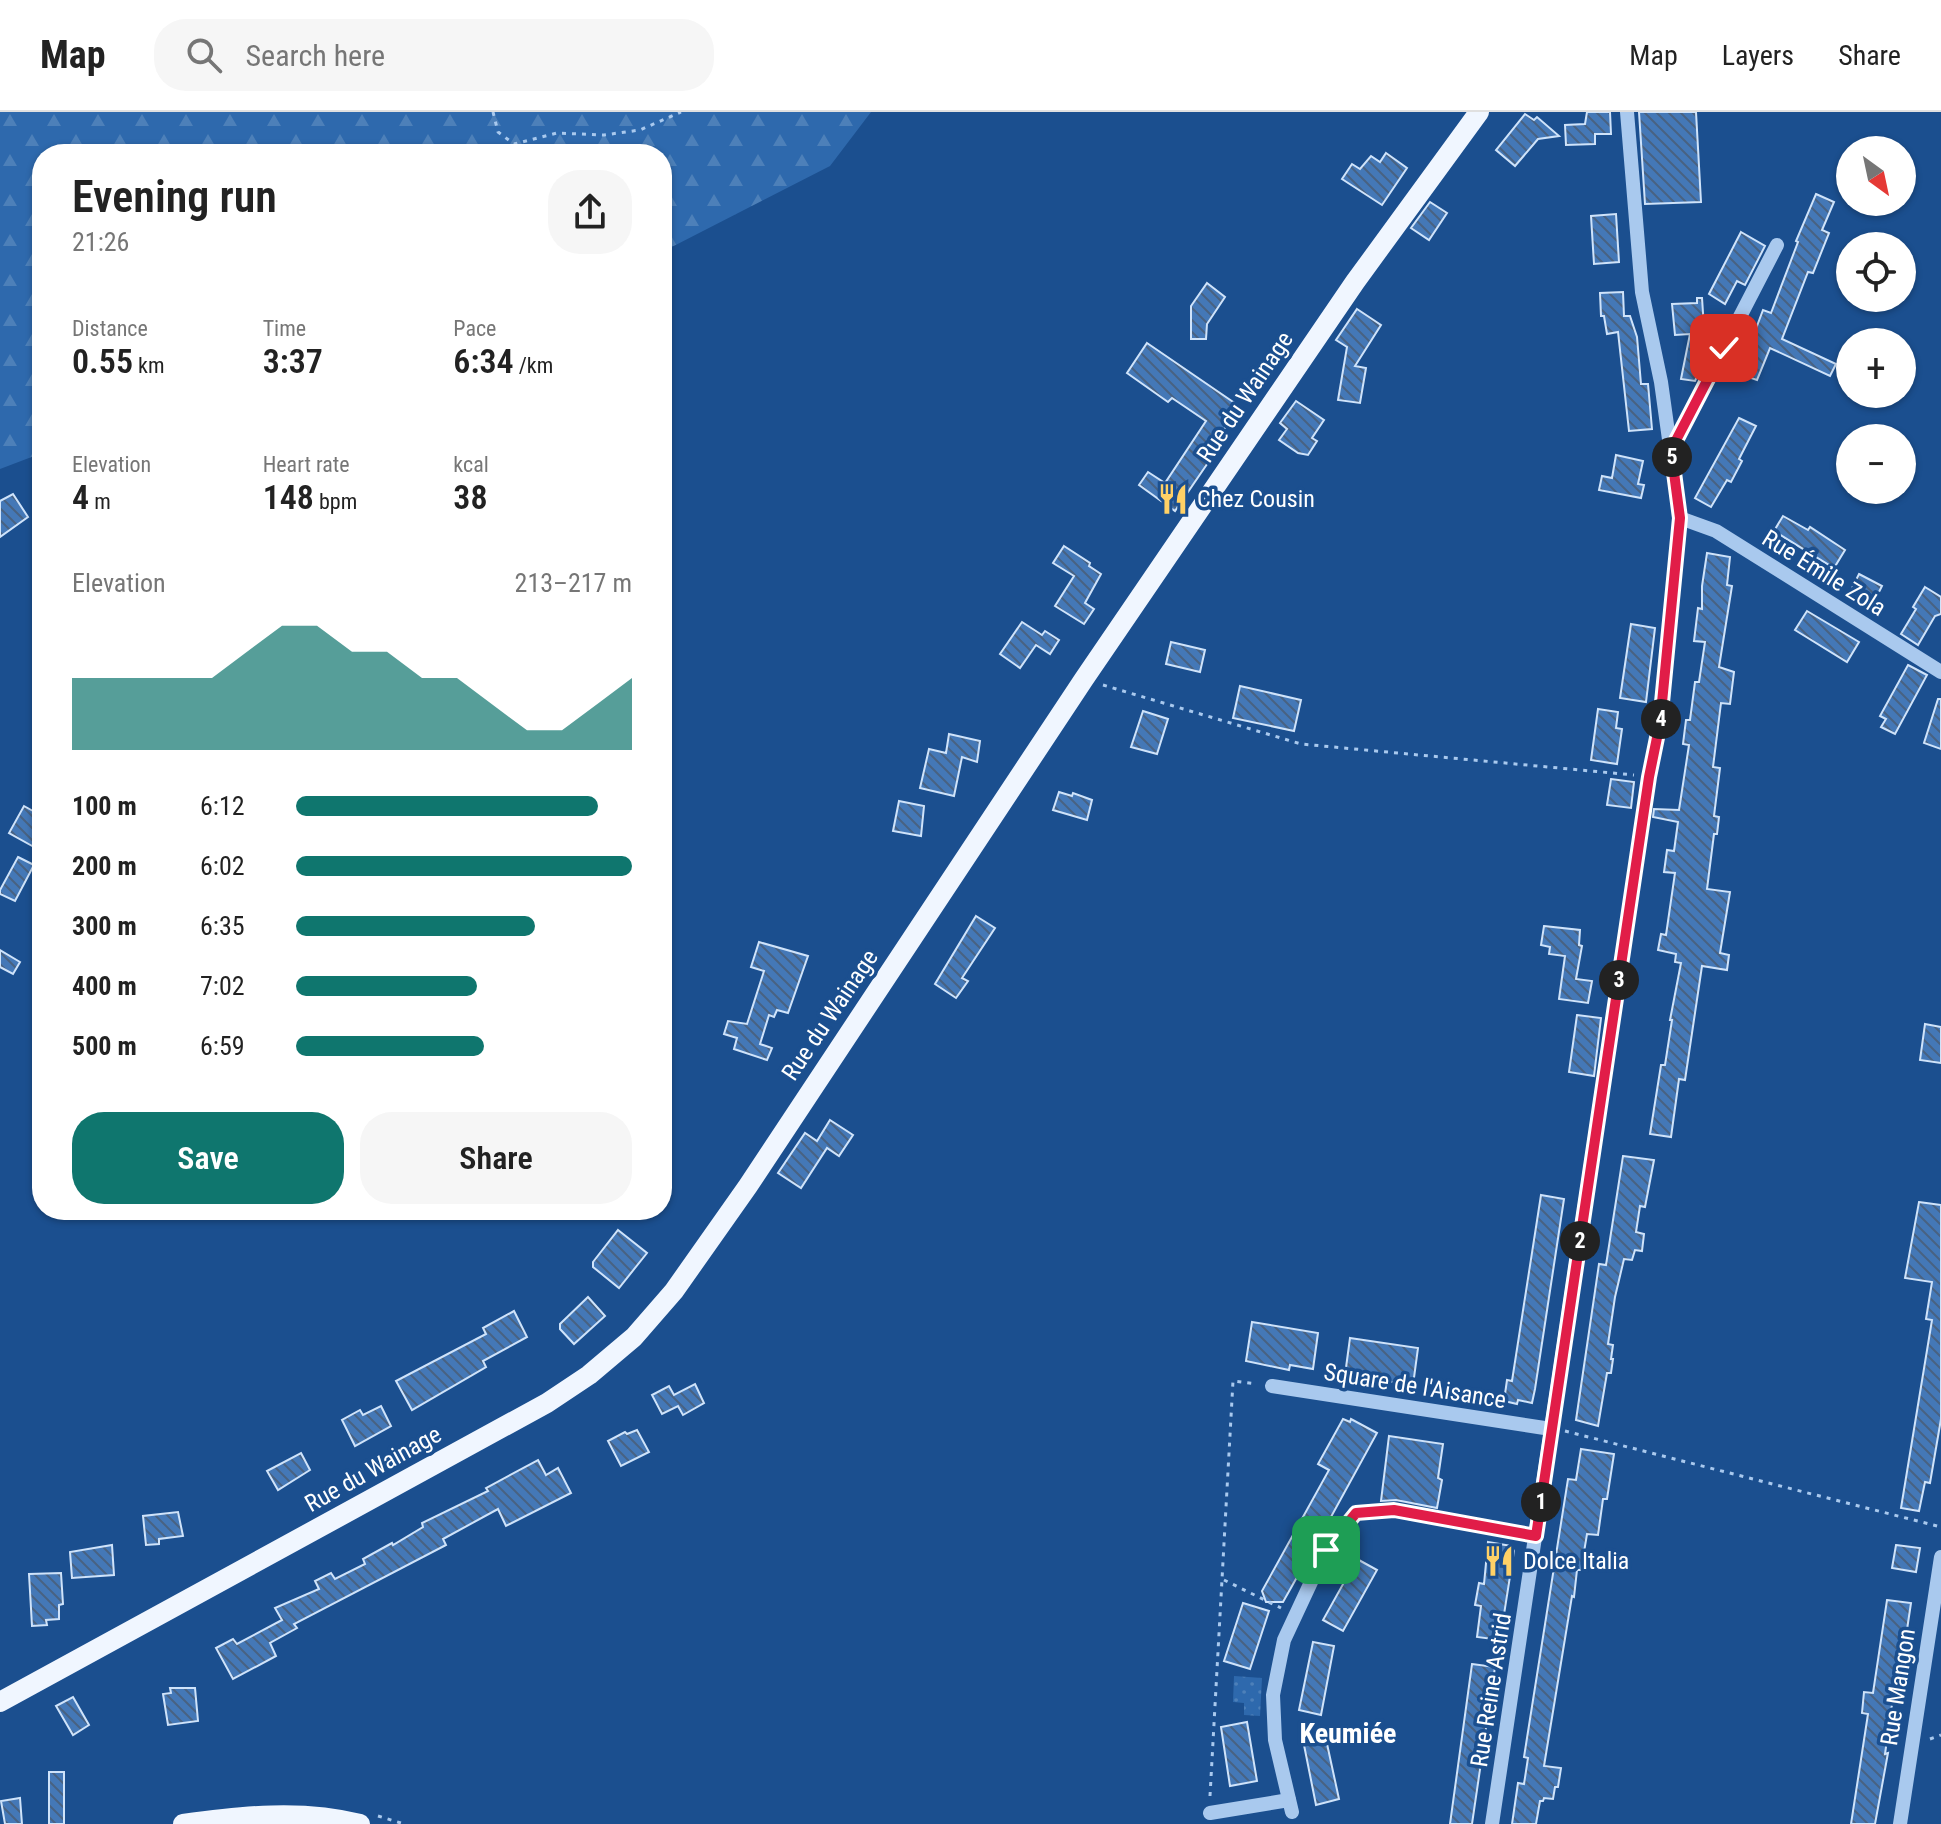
<!DOCTYPE html>
<meta charset="utf-8">
<style>
:root{--surface:#fff;--page:#f6f6f6;--text:#222;--muted:#767676;--line:#e0e0e0;--accent:#0f766e}
body{margin:0;font-family:"Roboto Condensed",sans-serif;background:var(--page);color:var(--text);height:100vh;display:flex;flex-direction:column;font-size:30px;white-space:nowrap}
*{box-sizing:border-box;margin:0}
p{font-size:26px;color:var(--muted)}
.icon{flex:none;width:44px;height:44px;fill:none;stroke:currentColor;stroke-width:2;stroke-linecap:round;stroke-linejoin:round}
.map{position:relative;flex:1;overflow:hidden}
.side{position:absolute;left:32px;top:32px;width:640px;height:1076px;display:flex;flex-direction:column;background:var(--surface);border-radius:32px;box-shadow:0 2px 6px #0004}
.side>*{flex:none}
.needle{width:52px;rotate:147deg}
.controls{position:absolute;left:1836px;top:24px;display:grid;gap:16px}
.controls a{display:grid;place-items:center;width:80px;height:80px;border-radius:50%;background:var(--surface);box-shadow:0 2px 6px #0004;font-size:40px}
.pin{position:absolute;display:grid;place-items:center;width:68px;height:68px;color:#fff;margin:-34px;border-radius:16px;box-shadow:0 4px 12px #0006}
.km{position:absolute;width:40px;height:40px;margin:-20px;border-radius:50%;background:#222;color:#fff;font-size:22px;line-height:40px;text-align:center}
.round{display:grid;place-items:center;flex:none;width:84px;height:84px;border-radius:32px;background:var(--page)}
.overview{display:flex;align-items:center;justify-content:space-between;height:136px;padding:0 40px}
h1{font-size:44px;font-weight:600;line-height:60px}
.stats{display:grid;grid-template-columns:repeat(3,1fr);gap:12px;height:136px;padding:8px 40px}
.stats div{display:grid;align-content:center}
.stats b{font-size:34px;font-weight:600}
.stats small{font-size:22px;font-weight:400}
.stats p{font-size:22px}
.chart{height:224px;padding:16px 40px}
.chart p{display:flex;justify-content:space-between}
.chart svg{width:100%;height:144px;margin-top:8px;fill:var(--accent);opacity:.7}
.button{display:flex;gap:16px;margin-top:auto;padding:16px 40px}
.button a{flex:1;height:92px;border-radius:32px;background:var(--accent);color:#fff;font-size:32px;font-weight:600;line-height:92px;text-align:center}
.button a+a{background:var(--page);color:var(--text)}
ul{padding:0 40px;list-style:none;font-size:26px}
li{display:grid;grid-template-columns:128px 96px 1fr;align-items:center;height:60px}
li i{height:20px;border-radius:10px;background:var(--accent)}
header{display:flex;align-items:center;gap:48px;box-sizing:border-box;height:112px;padding:0 40px;background:var(--surface);border-bottom:2px solid var(--line)}
header strong{font-size:38px}
nav{display:flex;gap:44px;margin-inline-start:auto;font-size:28px}
.search{width:560px;height:72px;background:var(--page);display:flex;align-items:center;gap:20px;box-sizing:border-box;padding:0 28px;border-radius:32px;color:var(--muted);font-size:30px}
.map>svg:first-child{display:block}
</style>
<header>
<strong>Map</strong>
<div class="search"><svg class="icon" aria-label="search" viewBox="0 0 24 24"><circle cx="10" cy="10" r="6"/><path d="M15 15l6 6"/></svg>Search here</div>
<nav><a>Map</a><a>Layers</a><a>Share</a></nav>
</header>
<div class="map">
<svg width="1941" height="1712" viewBox="0 0 1941 1712">
<defs>
<pattern id="forest-firs" width="22" height="20" patternUnits="userSpaceOnUse" patternTransform="scale(2)"><rect width="22" height="20" fill="#2e69ad"/><path d="M5 1l3.5 6h-7zM16 11l3.5 6h-7z" fill="#4d80b9"/></pattern>
<pattern id="park-dots" width="8" height="8" patternUnits="userSpaceOnUse" patternTransform="scale(2)"><rect width="8" height="8" fill="#2e69ad"/><path d="M2 2h.1M6 6h.1" fill="none" stroke="#4d80b9" stroke-width="1.8" stroke-linecap="round"/></pattern>
<pattern id="building-back-hatch" width="6" height="6" patternUnits="userSpaceOnUse" patternTransform="scale(2)"><rect width="6" height="6" fill="#4478b7"/><path d="M-1 5l2 2M0 0l6 6M5-1l2 2" fill="none" stroke="#486282"/></pattern>
</defs>
<rect width="100%" height="100%" fill="#1b4f8f"/>
<path fill="url(#forest-firs)" d="M 0,0 L 871,0 L 830,54 L 662,140 L 662,42 L 42,42 L 42,341 L 0,357 Z"/>
<path fill="url(#park-dots)" d="M 1234,1564 L 1262,1566 L 1260,1604 L 1244,1603 L 1244,1591 L 1233,1590 Z"/>
<g fill="url(#building-back-hatch)" stroke="#cfe3fa" stroke-width="2">
<path d="M 1587,0 L 1610,0 L 1611,22 L 1595,22 L 1595,32 L 1566,33 L 1565,13 L 1585,12 Z"/>
<path d="M 1639,0 L 1696,0 L 1701,90 L 1645,92 Z"/>
<path d="M 1525,2 L 1534,8 L 1537,5 L 1559,24 L 1538,27 L 1515,54 L 1496,38 Z"/>
<path d="M 1386,41 L 1407,56 L 1382,93 L 1342,67 L 1352,52 L 1360,57 L 1371,44 L 1380,50 Z"/>
<path d="M 1816,82 L 1834,90 L 1822,118 L 1829,121 L 1813,161 L 1808,160 L 1782,227 L 1836,252 L 1830,264 L 1770,236 L 1757,268 L 1739,262 L 1763,198 L 1771,201 L 1798,130 L 1796,129 Z"/>
<path d="M 1430,90 L 1447,101 L 1429,128 L 1411,116 Z"/>
<path d="M 1616,102 L 1619,150 L 1594,152 L 1591,104 Z"/>
<path d="M 1741,120 L 1765,134 L 1745,173 L 1737,169 L 1725,192 L 1709,182 Z"/>
<path d="M 1207,171 L 1225,185 L 1207,212 L 1206,227 L 1191,227 L 1191,194 Z"/>
<path d="M 1623,180 L 1624,204 L 1630,204 L 1637,225 L 1641,272 L 1648,272 L 1652,317 L 1629,319 L 1618,220 L 1607,222 L 1604,204 L 1601,204 L 1600,181 Z"/>
<path d="M 1697,186 L 1702,186 L 1706,245 L 1695,269 L 1681,267 L 1690,222 L 1675,223 L 1672,192 L 1697,191 Z"/>
<path d="M 1357,197 L 1381,213 L 1355,254 L 1366,256 L 1360,291 L 1338,288 L 1347,235 L 1336,228 Z"/>
<path d="M 1147,231 L 1239,294 L 1212,336 L 1216,339 L 1175,399 L 1139,373 L 1148,360 L 1165,371 L 1206,309 L 1172,286 L 1168,290 L 1127,261 Z"/>
<path d="M 1296,289 L 1324,308 L 1312,326 L 1317,329 L 1308,343 L 1298,341 L 1279,328 L 1287,317 L 1280,311 Z"/>
<path d="M 1739,306 L 1756,314 L 1739,347 L 1742,349 L 1731,370 L 1727,368 L 1711,395 L 1695,386 Z"/>
<path d="M 1616,343 L 1643,349 L 1638,372 L 1644,373 L 1641,386 L 1599,378 L 1602,364 L 1612,366 Z"/>
<path d="M 13,382 L 28,405 L 0,425 L 0,389 Z"/>
<path d="M 1783,404 L 1808,418 L 1810,415 L 1845,438 L 1834,456 L 1774,419 Z"/>
<path d="M 1064,434 L 1090,451 L 1089,454 L 1101,462 L 1085,491 L 1094,497 L 1084,512 L 1055,494 L 1074,464 L 1053,451 Z"/>
<path d="M 1707,441 L 1730,445 L 1727,473 L 1732,474 L 1719,555 L 1734,560 L 1730,592 L 1721,591 L 1713,655 L 1720,656 L 1714,704 L 1719,705 L 1717,722 L 1714,722 L 1707,777 L 1730,780 L 1720,841 L 1729,843 L 1727,858 L 1702,854 L 1685,968 L 1679,967 L 1671,1025 L 1650,1022 L 1661,953 L 1665,953 L 1672,908 L 1670,908 L 1681,851 L 1675,850 L 1676,842 L 1658,838 L 1661,822 L 1666,823 L 1675,761 L 1664,760 L 1667,738 L 1674,739 L 1678,710 L 1653,705 L 1654,697 L 1679,698 L 1689,633 L 1683,632 L 1686,608 L 1690,608 L 1695,570 L 1699,570 L 1705,530 L 1694,529 L 1698,496 L 1702,497 L 1702,474 Z"/>
<path d="M 1859,462 L 1882,474 L 1873,492 L 1867,489 L 1865,493 L 1848,484 Z"/>
<path d="M 1925,475 L 1941,485 L 1941,502 L 1935,504 L 1918,533 L 1901,522 L 1916,497 L 1913,495 Z"/>
<path d="M 1807,499 L 1859,530 L 1847,550 L 1795,518 Z"/>
<path d="M 1022,510 L 1042,523 L 1045,519 L 1059,528 L 1050,542 L 1036,533 L 1020,556 L 1000,542 Z"/>
<path d="M 1631,512 L 1655,516 L 1646,590 L 1620,586 Z"/>
<path d="M 1171,530 L 1205,538 L 1200,560 L 1166,552 Z"/>
<path d="M 1908,553 L 1927,563 L 1895,622 L 1881,615 L 1886,607 L 1880,604 Z"/>
<path d="M 1240,574 L 1301,588 L 1294,619 L 1233,606 Z"/>
<path d="M 1938,587 L 1941,587 L 1941,637 L 1924,631 Z"/>
<path d="M 1598,597 L 1618,600 L 1616,616 L 1622,617 L 1617,652 L 1591,648 Z"/>
<path d="M 1143,599 L 1168,607 L 1157,642 L 1131,635 Z"/>
<path d="M 949,622 L 980,629 L 977,650 L 962,645 L 954,684 L 920,676 L 929,637 L 946,641 Z"/>
<path d="M 1611,667 L 1634,670 L 1631,696 L 1607,693 Z"/>
<path d="M 1059,680 L 1072,684 L 1073,681 L 1092,688 L 1087,708 L 1053,698 Z"/>
<path d="M 899,689 L 924,694 L 921,724 L 893,719 Z"/>
<path d="M 24,694 L 42,704 L 42,721 L 34,735 L 9,721 Z"/>
<path d="M 18,745 L 34,753 L 15,789 L 0,782 L 0,778 Z"/>
<path d="M 976,804 L 995,816 L 962,866 L 968,869 L 956,886 L 935,872 Z"/>
<path d="M 1544,814 L 1580,818 L 1579,833 L 1582,834 L 1576,867 L 1592,869 L 1588,891 L 1559,887 L 1565,844 L 1549,842 L 1550,835 L 1541,833 Z"/>
<path d="M 759,830 L 808,844 L 788,901 L 777,898 L 774,905 L 769,903 L 760,932 L 772,936 L 767,948 L 734,937 L 737,926 L 724,922 L 728,909 L 747,912 L 764,859 L 751,855 Z"/>
<path d="M 0,838 L 20,850 L 13,862 L 0,855 Z"/>
<path d="M 1577,903 L 1601,906 L 1594,964 L 1569,960 Z"/>
<path d="M 1925,912 L 1941,915 L 1941,951 L 1920,948 Z"/>
<path d="M 830,1008 L 853,1023 L 839,1044 L 827,1036 L 801,1076 L 778,1061 L 805,1021 L 817,1029 Z"/>
<path d="M 1623,1044 L 1654,1048 L 1645,1095 L 1640,1094 L 1636,1120 L 1644,1122 L 1642,1139 L 1635,1138 L 1632,1148 L 1624,1147 L 1615,1185 L 1608,1232 L 1613,1233 L 1611,1247 L 1613,1247 L 1611,1261 L 1607,1261 L 1598,1314 L 1576,1308 L 1599,1152 L 1606,1153 Z"/>
<path d="M 1541,1083 L 1564,1087 L 1535,1277 L 1532,1291 L 1518,1288 L 1517,1292 L 1504,1289 L 1507,1268 L 1512,1269 Z"/>
<path d="M 1919,1090 L 1941,1093 L 1941,1307 L 1930,1371 L 1925,1370 L 1919,1399 L 1901,1396 L 1932,1208 L 1926,1207 L 1932,1170 L 1905,1166 Z"/>
<path d="M 618,1118 L 647,1141 L 619,1176 L 593,1155 L 593,1150 Z"/>
<path d="M 588,1185 L 605,1204 L 574,1232 L 560,1217 L 560,1212 Z"/>
<path d="M 514,1199 L 527,1225 L 483,1249 L 486,1255 L 412,1298 L 396,1269 L 486,1222 L 483,1216 Z"/>
<path d="M 1252,1210 L 1318,1221 L 1313,1257 L 1290,1253 L 1289,1258 L 1246,1249 Z"/>
<path d="M 1350,1226 L 1418,1236 L 1413,1273 L 1345,1263 Z"/>
<path d="M 695,1272 L 704,1291 L 683,1303 L 678,1294 L 662,1302 L 652,1283 L 669,1274 L 674,1283 Z"/>
<path d="M 381,1294 L 391,1314 L 355,1334 L 342,1308 L 360,1298 L 363,1303 Z"/>
<path d="M 1343,1307 L 1350,1310 L 1351,1307 L 1377,1321 L 1320,1425 L 1322,1426 L 1308,1453 L 1305,1451 L 1283,1490 L 1266,1490 L 1262,1479 L 1329,1358 L 1318,1352 Z"/>
<path d="M 637,1318 L 649,1340 L 621,1354 L 608,1329 L 625,1320 L 627,1322 Z"/>
<path d="M 1389,1324 L 1443,1332 L 1438,1366 L 1442,1368 L 1437,1396 L 1396,1388 L 1381,1389 Z"/>
<path d="M 1581,1337 L 1614,1342 L 1607,1387 L 1603,1387 L 1598,1423 L 1587,1422 L 1581,1458 L 1577,1458 L 1574,1485 L 1572,1484 L 1544,1654 L 1561,1656 L 1558,1675 L 1555,1675 L 1553,1687 L 1544,1686 L 1543,1689 L 1540,1689 L 1536,1712 L 1512,1712 L 1518,1671 L 1524,1672 L 1528,1646 L 1524,1645 L 1568,1367 L 1576,1368 Z"/>
<path d="M 301,1341 L 310,1358 L 278,1378 L 267,1359 Z"/>
<path d="M 538,1348 L 546,1363 L 558,1356 L 571,1381 L 506,1414 L 498,1397 L 443,1427 L 446,1433 L 294,1512 L 297,1516 L 270,1531 L 276,1544 L 233,1567 L 216,1536 L 233,1527 L 237,1532 L 282,1508 L 275,1496 L 319,1477 L 315,1469 L 331,1461 L 335,1467 L 365,1452 L 363,1447 L 392,1431 L 393,1433 L 423,1415 L 422,1411 L 488,1379 L 486,1376 Z"/>
<path d="M 178,1400 L 183,1424 L 159,1427 L 159,1432 L 146,1433 L 143,1404 Z"/>
<path d="M 1488,1430 L 1511,1434 L 1514,1439 L 1500,1528 L 1477,1525 L 1481,1494 L 1475,1493 L 1479,1471 L 1484,1472 Z"/>
<path d="M 112,1433 L 114,1463 L 72,1466 L 70,1440 Z"/>
<path d="M 1896,1433 L 1920,1436 L 1916,1460 L 1892,1456 Z"/>
<path d="M 1357,1447 L 1377,1458 L 1343,1519 L 1323,1508 Z"/>
<path d="M 61,1461 L 63,1492 L 59,1493 L 59,1507 L 46,1508 L 47,1513 L 32,1514 L 29,1462 Z"/>
<path d="M 1887,1488 L 1911,1491 L 1900,1564 L 1896,1564 L 1885,1642 L 1888,1641 L 1875,1712 L 1851,1712 L 1868,1602 L 1862,1601 L 1864,1580 L 1873,1581 Z"/>
<path d="M 1243,1491 L 1269,1499 L 1250,1557 L 1224,1549 Z"/>
<path d="M 1313,1530 L 1334,1534 L 1321,1603 L 1299,1598 Z"/>
<path d="M 1472,1552 L 1495,1555 L 1472,1712 L 1450,1712 Z"/>
<path d="M 170,1576 L 195,1576 L 198,1609 L 168,1613 L 163,1582 L 171,1581 Z"/>
<path d="M 73,1585 L 89,1613 L 73,1623 L 56,1594 Z"/>
<path d="M 1247,1610 L 1257,1669 L 1230,1674 L 1221,1615 Z"/>
<path d="M 1324,1618 L 1339,1687 L 1316,1693 L 1302,1623 Z"/>
<rect x="49" y="1660" width="15" height="52"/>
<path d="M 20,1686 L 22,1712 L 5,1712 L 1,1689 Z"/>
</g>
<g fill="none" stroke-linecap="round" stroke-linejoin="round">
<g stroke="#a9c9ee" stroke-width="3" stroke-dasharray="4 6" stroke-linecap="butt">
<path d="M 493,0 L 498,20 L 514,32 L 557,21 L 604,23 L 640,18 L 681,0"/>
<path d="M 1103,573 L 1301,632 L 1634,663"/>
<path d="M 1565,1319 L 1941,1415"/>
<path d="M 1224,1468 L 1281,1496"/>
<path d="M 1930,1627 L 1941,1623"/>
<path d="M 1210,1684 L 1233,1269 L 1257,1272"/>
<path d="M 378,1704 L 404,1712"/>
</g>
<g stroke="#a9c9ee" stroke-width="14">
<path d="M 1671,338 L 1777,133"/>
<path d="M 1680,406 L 1716,419 L 1941,560"/>
<path d="M 1272,1274 L 1551,1317"/>
<path d="M 1292,1700 L 1275,1628 L 1273,1583 L 1284,1528 L 1326,1438 L 1356,1401 L 1394,1398 L 1536,1424"/>
<path d="M 1210,1701 L 1289,1688"/>
<path d="M 1492,1712 L 1649,665 L 1660,611 L 1680,406 L 1661,270 L 1642,180 L 1627,0"/>
<path d="M 1900,1712 L 1941,1445"/>
</g>
<g stroke="#f0f6ff" stroke-width="20">
<path d="M 0,1590 L 547,1291 L 589,1263 L 634,1225 L 674,1179 L 748,1074 L 1084,567 L 1355,170 L 1479,0"/>
<path d="M 183,1712 C 241,1704 302,1697 360,1712"/>
</g>
</g>
<g fill="none" stroke-linecap="round" stroke-linejoin="round">
<defs>
<path id="route" d="M 1326,1438 L 1356,1401 L 1394,1398 L 1536,1424 L 1649,665 L 1660,611 L 1680,406 L 1671,338 L 1724,236"/>
</defs>
<use href="#route" stroke="#fff" stroke-width="16"/>
<use href="#route" stroke="#e11d48" stroke-width="10"/>
</g>
<defs>
<symbol id="restaurant-bare" viewBox="-9 -9 18 18"><path d="M-5-6h1v4h1v-4h1v4h1v-4h1v5L-1.5 .5V6h-2V.5L-5-1ZM5-6V6H3V1.5H1.5Q1.5-4 5-6Z" fill="#ffd166" stroke="#1b4f8f" stroke-width="2.5" paint-order="stroke"/></symbol>
</defs>
<g fill-rule="evenodd">
<use href="#restaurant-bare" x="1151" y="365" width="44" height="44"/>
<use href="#restaurant-bare" x="1477" y="1427" width="44" height="44"/>
</g>
<g text-anchor="middle" dominant-baseline="central" stroke-width="7" stroke-linejoin="round" paint-order="stroke">
<g font-size="24" fill="#fff" stroke="#1b4f8f">
<text transform="translate(1245 285) rotate(-56)">Rue du Wainage</text>
<text transform="translate(1824 461) rotate(32)">Rue Émile Zola</text>
<text transform="translate(830 903) rotate(-56)">Rue du Wainage</text>
<text transform="translate(1415 1274) rotate(9)">Square de l'Aisance</text>
<text transform="translate(373 1357) rotate(-29)">Rue du Wainage</text>
<text transform="translate(1898 1575) rotate(-81)">Rue Mangon</text>
<text transform="translate(1491 1578) rotate(-81)">Rue Reine Astrid</text>
</g>
<g font-size="24" fill="#fff" stroke="#1b4f8f" text-anchor="start">
<text x="1197" y="387">Chez Cousin</text>
<text x="1523" y="1449">Dolce Italia</text>
</g>
<g font-size="28" font-weight="bold" fill="#fff" stroke="#1b4f8f">
<text x="1348" y="1621">Keumiée</text>
</g>
</g>
</svg>
<div class="controls">
<a><svg class="needle" viewBox="-14 -14 28 28"><path d="M0-13l5 13h-10z" fill="#e53935"/><path d="M0 13l5-13h-10z" fill="#767676"/></svg></a>
<a><svg class="icon" aria-label="locate" viewBox="0 0 24 24"><circle cx="12" cy="12" r="6"/><path d="M12 2v4M12 18v4M2 12h4M18 12h4"/></svg></a>
<a>+</a>
<a>−</a>
</div>
<div class="pin" style="left:1326px;top:1438px;background:#1e9e55"><svg class="icon" aria-label="arrive" viewBox="0 0 24 24"><path d="M6 21V4h12l-3 4 3 4H6"/></svg></div>
<div class="pin" style="left:1724px;top:236px;background:#d93025"><svg class="icon" aria-label="check" viewBox="0 0 24 24"><path d="M5 12l5 5 9-10"/></svg></div>
<b class="km" style="left:1541px;top:1390px">1</b>
<b class="km" style="left:1580px;top:1129px">2</b>
<b class="km" style="left:1619px;top:868px">3</b>
<b class="km" style="left:1661px;top:607px">4</b>
<b class="km" style="left:1672px;top:345px">5</b>
<section class="side">
<div class="overview"><div><h1>Evening run</h1><p>21:26</p></div><a class="round"><svg class="icon" aria-label="share" viewBox="0 0 24 24"><path d="M12 15V3M7 8l5-5 5 5M5 13v7h14v-7"/></svg></a></div>
<div class="stats">
<div><p>Distance</p><b>0.55<small> km</small></b></div>
<div><p>Time</p><b>3:37</b></div>
<div><p>Pace</p><b>6:34<small> /km</small></b></div>
</div>
<div class="stats">
<div><p>Elevation</p><b>4<small> m</small></b></div>
<div><p>Heart rate</p><b>148<small> bpm</small></b></div>
<div><p>kcal</p><b>38</b></div>
</div>
<div class="chart"><p><span>Elevation</span>213–217 m</p>
<svg viewBox="0 0 160 44" preserveAspectRatio="none"><path d="M0 44V22L10 22L20 22L30 22L40 22L50 14L60 6L70 6L80 14L90 14L100 22L110 22L120 30L130 38L140 38L150 30L160 22V44z"/></svg>
</div>
<ul>
<li><b>100 m</b>6:12<i style="width:90%"></i></li>
<li><b>200 m</b>6:02<i style="width:100%"></i></li>
<li><b>300 m</b>6:35<i style="width:71%"></i></li>
<li><b>400 m</b>7:02<i style="width:54%"></i></li>
<li><b>500 m</b>6:59<i style="width:56%"></i></li>
</ul>
<div class="button"><a>Save</a><a>Share</a></div>
</section>
</div>
